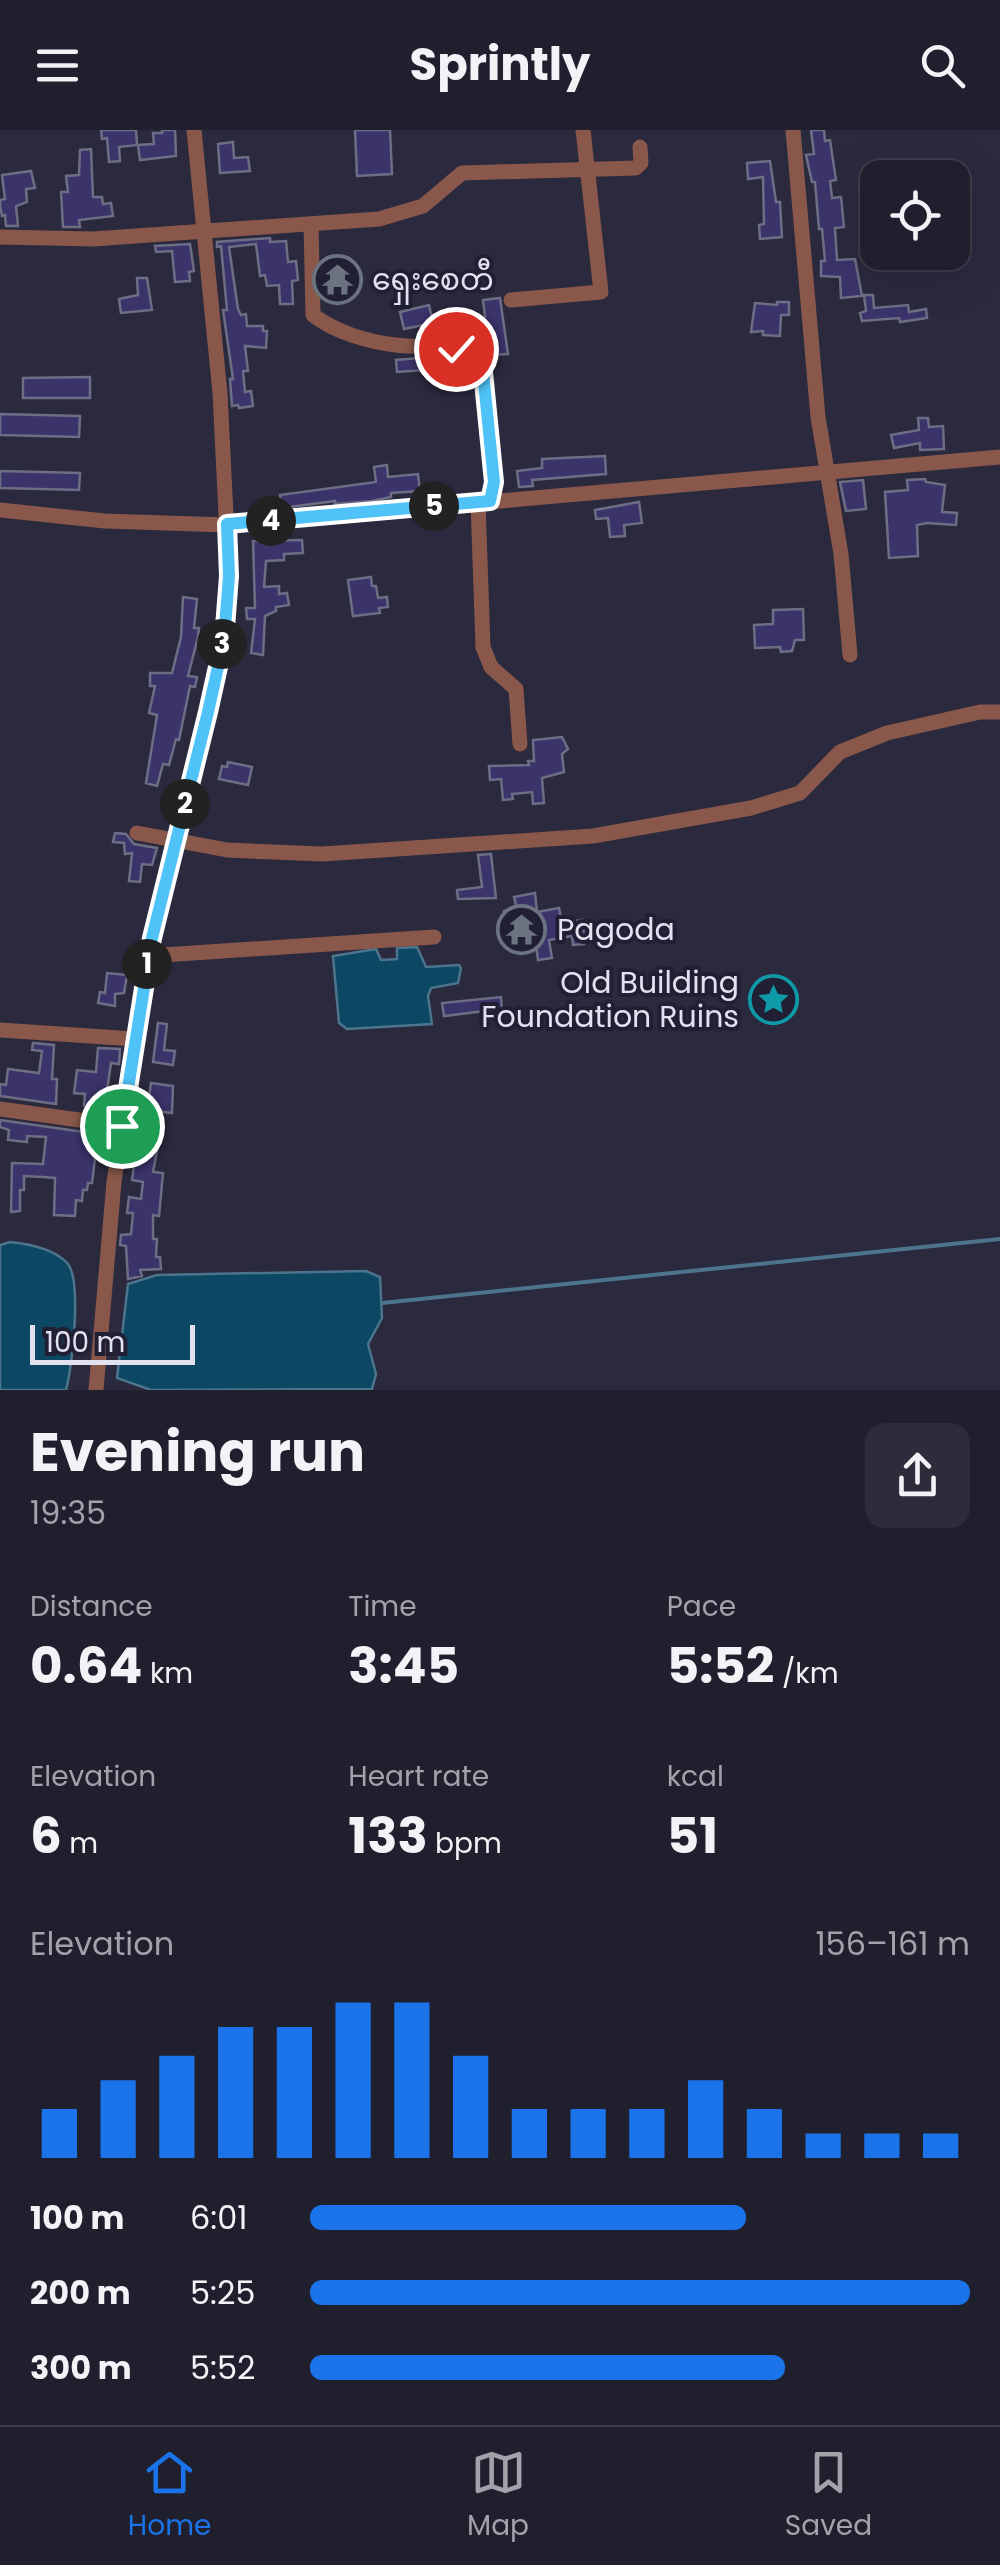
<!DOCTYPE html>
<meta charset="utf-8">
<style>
:root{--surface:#201f2e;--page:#2d2c3a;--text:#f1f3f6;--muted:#a2a2aa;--line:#3d3d4a;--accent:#1a73e8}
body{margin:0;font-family:Poppins,"Noto Sans Myanmar",sans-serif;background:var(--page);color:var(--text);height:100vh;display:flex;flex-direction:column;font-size:38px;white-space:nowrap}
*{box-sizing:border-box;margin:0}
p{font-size:32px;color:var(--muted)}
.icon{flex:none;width:55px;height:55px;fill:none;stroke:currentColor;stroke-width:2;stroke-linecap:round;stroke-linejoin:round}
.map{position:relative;height:1260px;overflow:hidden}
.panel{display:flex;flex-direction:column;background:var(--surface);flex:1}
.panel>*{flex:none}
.buttons{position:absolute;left:860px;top:30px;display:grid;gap:20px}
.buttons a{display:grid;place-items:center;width:110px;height:110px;border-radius:20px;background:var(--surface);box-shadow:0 10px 40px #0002,0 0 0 2px var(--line);font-size:50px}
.scale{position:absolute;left:30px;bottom:25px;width:165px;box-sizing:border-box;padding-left:10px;border:5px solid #e1e1ef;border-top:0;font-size:28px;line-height:35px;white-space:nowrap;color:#e1e1ef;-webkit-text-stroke:8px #201f33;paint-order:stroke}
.pin{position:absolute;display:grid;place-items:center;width:85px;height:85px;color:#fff;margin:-42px;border:5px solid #fff;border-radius:50%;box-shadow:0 2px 10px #0007}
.km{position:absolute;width:50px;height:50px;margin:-25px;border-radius:50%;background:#222;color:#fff;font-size:28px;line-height:50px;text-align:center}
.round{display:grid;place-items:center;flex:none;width:105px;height:105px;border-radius:20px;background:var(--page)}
.overview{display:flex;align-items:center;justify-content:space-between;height:170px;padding:0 30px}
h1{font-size:55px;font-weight:700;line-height:75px}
.stats{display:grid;grid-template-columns:repeat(3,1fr);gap:15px;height:170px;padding:10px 30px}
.stats div{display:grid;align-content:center}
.stats b{font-size:50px;font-weight:700}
.stats small{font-size:28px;font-weight:400}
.stats p{font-size:28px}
.chart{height:280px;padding:20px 30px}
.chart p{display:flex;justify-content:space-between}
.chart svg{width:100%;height:180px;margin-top:10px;stroke:var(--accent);stroke-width:6}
ul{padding:0 30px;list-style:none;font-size:32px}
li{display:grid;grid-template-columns:160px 120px 1fr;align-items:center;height:75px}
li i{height:25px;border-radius:12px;background:var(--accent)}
header{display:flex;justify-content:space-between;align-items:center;height:130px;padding:0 30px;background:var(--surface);font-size:45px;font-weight:700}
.dock{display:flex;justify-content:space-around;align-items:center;height:140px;border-top:2px solid var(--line);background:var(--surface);font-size:28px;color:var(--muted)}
.dock a{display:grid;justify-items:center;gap:5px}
.dock .on{color:var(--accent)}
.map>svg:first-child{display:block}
</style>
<header><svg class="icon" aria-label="menu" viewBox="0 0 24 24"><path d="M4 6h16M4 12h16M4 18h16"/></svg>Sprintly<svg class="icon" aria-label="search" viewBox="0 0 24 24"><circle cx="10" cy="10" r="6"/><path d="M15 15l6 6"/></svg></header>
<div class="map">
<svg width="1000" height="1260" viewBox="0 0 1000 1260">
<rect width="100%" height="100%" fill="#2a293e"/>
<g fill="#0c4763" stroke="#4c758d" stroke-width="2.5">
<path d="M 417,817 L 426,837 L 459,835 L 461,838 L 458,853 L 431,858 L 428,866 L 432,894 L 347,899 L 339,893 L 333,826 L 376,819 L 381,830 L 397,829 L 397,818 Z"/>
<path d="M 10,1112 C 29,1114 55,1119 68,1134 C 82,1152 72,1238 66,1260 L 0,1260 L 0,1115 Z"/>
<path d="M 366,1141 L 380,1147 L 382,1188 L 368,1214 L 376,1244 L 372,1259 L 151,1260 L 117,1248 L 128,1154 L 157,1145 Z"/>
</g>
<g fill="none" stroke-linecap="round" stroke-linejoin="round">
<path stroke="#4c758d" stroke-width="4" d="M 382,1173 L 1000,1109"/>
</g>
<g fill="#3a346b" stroke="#6d6d85" stroke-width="2.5">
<path d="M 101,0 L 136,0 L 137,15 L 119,17 L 120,31 L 109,32 L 107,8 L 102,9 Z"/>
<path d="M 162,0 L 175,0 L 176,26 L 140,30 L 138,15 L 154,14 L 153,3 L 162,3 Z"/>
<path d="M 355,0 L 390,0 L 392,44 L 357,46 Z"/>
<path d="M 811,0 L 824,0 L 825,11 L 830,10 L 836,50 L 830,51 L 832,68 L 841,67 L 844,97 L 835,98 L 837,130 L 855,129 L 862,166 L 841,168 L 840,147 L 821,146 L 821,131 L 825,131 L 822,99 L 819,99 L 815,52 L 812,52 L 806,25 L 814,24 Z"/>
<path d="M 233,12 L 234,28 L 248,27 L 250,41 L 220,43 L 218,14 Z"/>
<path d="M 91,19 L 93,67 L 102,67 L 103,74 L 111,73 L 113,86 L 79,90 L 80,97 L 63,97 L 61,62 L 68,62 L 66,46 L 79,45 L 80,20 Z"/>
<path d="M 770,31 L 776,72 L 780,72 L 782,107 L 760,109 L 759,95 L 764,94 L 763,47 L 748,49 L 747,33 Z"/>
<path d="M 31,41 L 35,58 L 26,59 L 27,72 L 16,76 L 18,96 L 6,96 L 5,85 L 2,86 L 0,76 L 0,70 L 5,69 L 2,45 Z"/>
<path d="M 270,108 L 270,112 L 286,111 L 288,132 L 296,131 L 298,150 L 292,151 L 293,174 L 280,174 L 279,155 L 267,156 L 265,145 L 260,146 L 256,114 L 229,117 L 238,179 L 241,185 L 246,184 L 247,196 L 263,196 L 263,201 L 267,201 L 266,218 L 245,216 L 248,241 L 243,241 L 245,262 L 251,261 L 253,276 L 239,278 L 238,275 L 232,276 L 230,249 L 233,249 L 223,180 L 227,180 L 221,116 L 217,117 L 217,112 Z"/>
<path d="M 190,114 L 194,141 L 189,142 L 190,151 L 175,152 L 172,121 L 156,122 L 155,116 Z"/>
<path d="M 137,148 L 147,148 L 152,180 L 121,183 L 119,169 L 138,165 Z"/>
<path d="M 864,165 L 873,165 L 874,178 L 908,175 L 909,182 L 926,179 L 927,188 L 900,192 L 899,188 L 862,191 L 860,183 L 866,181 Z"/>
<path d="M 500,168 L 508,224 L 491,225 L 487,222 L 486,209 L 469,211 L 450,207 L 448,192 L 485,187 L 483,170 Z"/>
<path d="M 777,172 L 789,172 L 789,185 L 781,185 L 780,206 L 763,205 L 763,201 L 751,202 L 755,173 L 777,175 Z"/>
<path d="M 429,175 L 433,193 L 404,199 L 400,182 Z"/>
<path d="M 419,228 L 451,230 L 468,237 L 397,242 L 396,230 Z"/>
<path d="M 90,247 L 90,268 L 23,268 L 23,248 Z"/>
<path d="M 0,284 L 80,286 L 79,307 L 0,305 Z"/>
<path d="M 918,288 L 928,288 L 929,297 L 943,296 L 944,319 L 920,320 L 920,313 L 894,318 L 891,305 L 919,300 Z"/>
<path d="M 605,326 L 606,344 L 532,350 L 533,356 L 519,357 L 517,341 L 542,338 L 542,329 Z"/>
<path d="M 387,335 L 388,347 L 418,344 L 420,361 L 391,363 L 391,367 L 372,371 L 335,374 L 335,371 L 282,378 L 280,365 L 376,352 L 374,337 Z"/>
<path d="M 0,341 L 80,343 L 79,360 L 0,358 Z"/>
<path d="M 925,349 L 926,352 L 945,355 L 942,382 L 957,383 L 956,395 L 927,393 L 917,395 L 918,426 L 889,428 L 885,362 L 908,360 L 907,350 Z"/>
<path d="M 863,350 L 866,379 L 846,381 L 840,352 Z"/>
<path d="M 639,372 L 642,393 L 624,395 L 625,406 L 610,407 L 608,388 L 596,389 L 595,380 Z"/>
<path d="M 302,410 L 303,423 L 284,424 L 284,430 L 266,431 L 264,457 L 279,456 L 279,464 L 287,463 L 289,475 L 276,477 L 276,481 L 265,486 L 263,525 L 251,523 L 255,489 L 247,489 L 246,478 L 255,478 L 253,411 Z"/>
<path d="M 371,447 L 372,456 L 376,456 L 378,468 L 387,467 L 388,477 L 379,478 L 380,483 L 353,486 L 348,450 Z"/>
<path d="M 183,467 L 197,469 L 194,498 L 199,498 L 198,507 L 188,546 L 197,547 L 195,557 L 190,556 L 179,610 L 176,609 L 169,635 L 163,634 L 157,656 L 146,653 L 157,585 L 149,583 L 155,556 L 150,556 L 150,543 L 172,543 L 181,507 Z"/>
<path d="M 803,479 L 804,510 L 795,510 L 792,521 L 781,522 L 780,517 L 755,518 L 754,495 L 773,494 L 773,480 Z"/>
<path d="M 562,607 L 568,619 L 562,624 L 564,642 L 542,648 L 544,673 L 533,674 L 532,662 L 512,664 L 513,669 L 503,670 L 501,649 L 490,650 L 489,636 L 529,635 L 528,631 L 534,631 L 533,610 Z"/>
<path d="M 228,632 L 252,637 L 248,655 L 219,649 L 222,636 L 227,637 Z"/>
<path d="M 115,703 L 126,704 L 134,714 L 157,718 L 152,735 L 142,734 L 140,752 L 129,751 L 132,723 L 125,724 L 124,713 L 113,712 Z"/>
<path d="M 491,724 L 496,768 L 458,769 L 457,760 L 482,757 L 478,725 Z"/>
<path d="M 535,763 L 537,782 L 559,778 L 562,793 L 583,790 L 584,814 L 573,815 L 572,806 L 549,810 L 552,828 L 538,830 L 535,807 L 507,810 L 504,781 L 517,779 L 514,767 Z"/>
<path d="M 107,843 L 127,845 L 124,863 L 115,864 L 115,876 L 98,873 L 100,862 L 105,863 Z"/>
<path d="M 501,867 L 502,879 L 444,886 L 442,873 Z"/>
<path d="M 158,893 L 167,894 L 164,920 L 175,921 L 173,935 L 153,932 Z"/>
<path d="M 33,913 L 54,915 L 52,949 L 57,949 L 56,974 L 0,966 L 0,954 L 6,955 L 8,939 L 39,943 L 42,921 L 32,920 Z"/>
<path d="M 98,918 L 120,919 L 119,934 L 111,933 L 105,974 L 102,974 L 101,982 L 84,976 L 85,964 L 74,963 L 77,940 L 96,942 Z"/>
<path d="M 151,953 L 173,956 L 172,983 L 147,980 Z"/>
<path d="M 0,990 L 98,1004 L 92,1053 L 88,1053 L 87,1060 L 83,1060 L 82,1071 L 76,1070 L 75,1086 L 54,1085 L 55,1048 L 43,1047 L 24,1046 L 24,1060 L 20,1060 L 20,1081 L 11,1082 L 12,1033 L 43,1034 L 46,1007 L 27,1006 L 27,1012 L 8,1010 L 9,1000 L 0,997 Z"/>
<path d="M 139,997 L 161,1000 L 153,1042 L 163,1043 L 159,1086 L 153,1085 L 153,1109 L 157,1109 L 156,1127 L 160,1127 L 161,1139 L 140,1140 L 142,1146 L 128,1149 L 126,1116 L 120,1115 L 121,1105 L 131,1104 L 133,1083 L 127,1083 L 129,1067 L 141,1069 L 143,1052 L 132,1050 Z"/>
</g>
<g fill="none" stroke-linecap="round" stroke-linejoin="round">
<g stroke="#89584a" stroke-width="15">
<path d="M 793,0 L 818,287 L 841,424 L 850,525"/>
<path d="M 311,94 L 313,185 C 335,202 368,212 396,215 C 423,219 462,211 482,232 L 494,352 L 490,371"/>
<path d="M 0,107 L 93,109 L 379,89 L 423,76 L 462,43 L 636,38 L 641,33 L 640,17"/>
<path d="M 511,170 L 601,162 L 583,0"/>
<path d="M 478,372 L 483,517 L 491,537 L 516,559 L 520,614"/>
<path d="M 0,380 L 105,391 L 227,395 L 1000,327"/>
<path d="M 137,703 L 227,720 L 322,724 L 593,706 L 751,678 L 800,663 L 840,622 L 887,603 L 980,582 L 1000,582"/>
<path d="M 148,826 L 434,807"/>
<path d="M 0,900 L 135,909"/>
<path d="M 0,979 L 122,996"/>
<path d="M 96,1260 L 114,1052 L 148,826 L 209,583 L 223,510 L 229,446 L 220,263 L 194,0"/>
</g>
</g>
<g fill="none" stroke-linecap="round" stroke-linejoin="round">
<defs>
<path id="route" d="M 122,996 L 152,808 L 208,582 L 224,510 L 229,446 L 227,394 L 490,371 L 494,352 L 482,232 L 476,226 L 456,219"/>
</defs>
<use href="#route" stroke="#fff" stroke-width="20"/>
<use href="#route" stroke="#4fc3f7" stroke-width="12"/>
</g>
<defs>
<symbol id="temple-ring" viewBox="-11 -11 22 22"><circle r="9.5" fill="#201f33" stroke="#6b7280" stroke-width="1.5"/><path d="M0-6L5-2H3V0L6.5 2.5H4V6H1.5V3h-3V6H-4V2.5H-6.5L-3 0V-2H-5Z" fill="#6b7280"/></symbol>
<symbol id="sight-ring" viewBox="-11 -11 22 22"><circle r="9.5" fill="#201f33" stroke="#0f9aa8" stroke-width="1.5"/><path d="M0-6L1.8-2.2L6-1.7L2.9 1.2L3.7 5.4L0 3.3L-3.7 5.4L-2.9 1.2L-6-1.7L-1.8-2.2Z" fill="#0f9aa8"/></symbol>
</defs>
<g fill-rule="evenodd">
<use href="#temple-ring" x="310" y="122" width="55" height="55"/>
<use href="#temple-ring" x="494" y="772" width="55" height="55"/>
<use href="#sight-ring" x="746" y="842" width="55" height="55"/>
</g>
<g text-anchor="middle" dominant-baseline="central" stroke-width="8" stroke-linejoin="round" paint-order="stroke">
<g font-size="30" fill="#e1e1ef" stroke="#201f33" text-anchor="start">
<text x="372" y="149">ရှေးစေတီ</text>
<text x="557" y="799">Pagoda</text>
<text x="739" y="852" text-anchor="end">Old Building<tspan x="739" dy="34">Foundation Ruins</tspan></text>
</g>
</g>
</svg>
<div class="buttons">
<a><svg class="icon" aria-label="locate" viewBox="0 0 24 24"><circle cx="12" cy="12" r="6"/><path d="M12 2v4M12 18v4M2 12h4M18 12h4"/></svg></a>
</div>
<div class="scale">100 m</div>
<div class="pin" style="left:122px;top:996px;background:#1e9e55"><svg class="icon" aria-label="arrive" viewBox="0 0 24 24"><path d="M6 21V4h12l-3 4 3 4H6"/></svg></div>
<div class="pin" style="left:456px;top:219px;background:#d93025"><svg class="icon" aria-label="check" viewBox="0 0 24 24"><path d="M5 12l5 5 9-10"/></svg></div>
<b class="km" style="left:147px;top:834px">1</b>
<b class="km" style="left:185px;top:674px">2</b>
<b class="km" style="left:222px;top:514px">3</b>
<b class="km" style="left:271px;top:391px">4</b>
<b class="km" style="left:434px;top:376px">5</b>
</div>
<section class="panel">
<div class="overview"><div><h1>Evening run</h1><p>19:35</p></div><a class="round"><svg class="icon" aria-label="share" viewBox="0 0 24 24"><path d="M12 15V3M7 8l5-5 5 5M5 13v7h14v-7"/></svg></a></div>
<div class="stats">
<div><p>Distance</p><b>0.64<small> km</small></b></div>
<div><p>Time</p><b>3:45</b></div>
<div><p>Pace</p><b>5:52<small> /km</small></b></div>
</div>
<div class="stats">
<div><p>Elevation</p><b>6<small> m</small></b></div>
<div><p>Heart rate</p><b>133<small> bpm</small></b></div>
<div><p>kcal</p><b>51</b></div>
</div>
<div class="chart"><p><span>Elevation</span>156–161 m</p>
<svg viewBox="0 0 160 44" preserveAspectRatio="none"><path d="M5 44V32M15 44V25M25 44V19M35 44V12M45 44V12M55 44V6M65 44V6M75 44V19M85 44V32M95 44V32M105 44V32M115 44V25M125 44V32M135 44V38M145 44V38M155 44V38"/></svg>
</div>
<ul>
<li><b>100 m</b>6:01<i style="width:66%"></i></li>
<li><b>200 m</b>5:25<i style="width:100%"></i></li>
<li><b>300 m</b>5:52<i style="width:72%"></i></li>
</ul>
</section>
<nav class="dock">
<a class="on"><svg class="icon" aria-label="home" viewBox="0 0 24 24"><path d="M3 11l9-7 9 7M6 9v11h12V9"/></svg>Home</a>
<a><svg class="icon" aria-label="map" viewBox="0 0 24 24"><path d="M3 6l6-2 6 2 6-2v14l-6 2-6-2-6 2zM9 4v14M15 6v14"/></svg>Map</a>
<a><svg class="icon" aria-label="saved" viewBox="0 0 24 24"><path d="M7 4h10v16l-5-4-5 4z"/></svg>Saved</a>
</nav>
